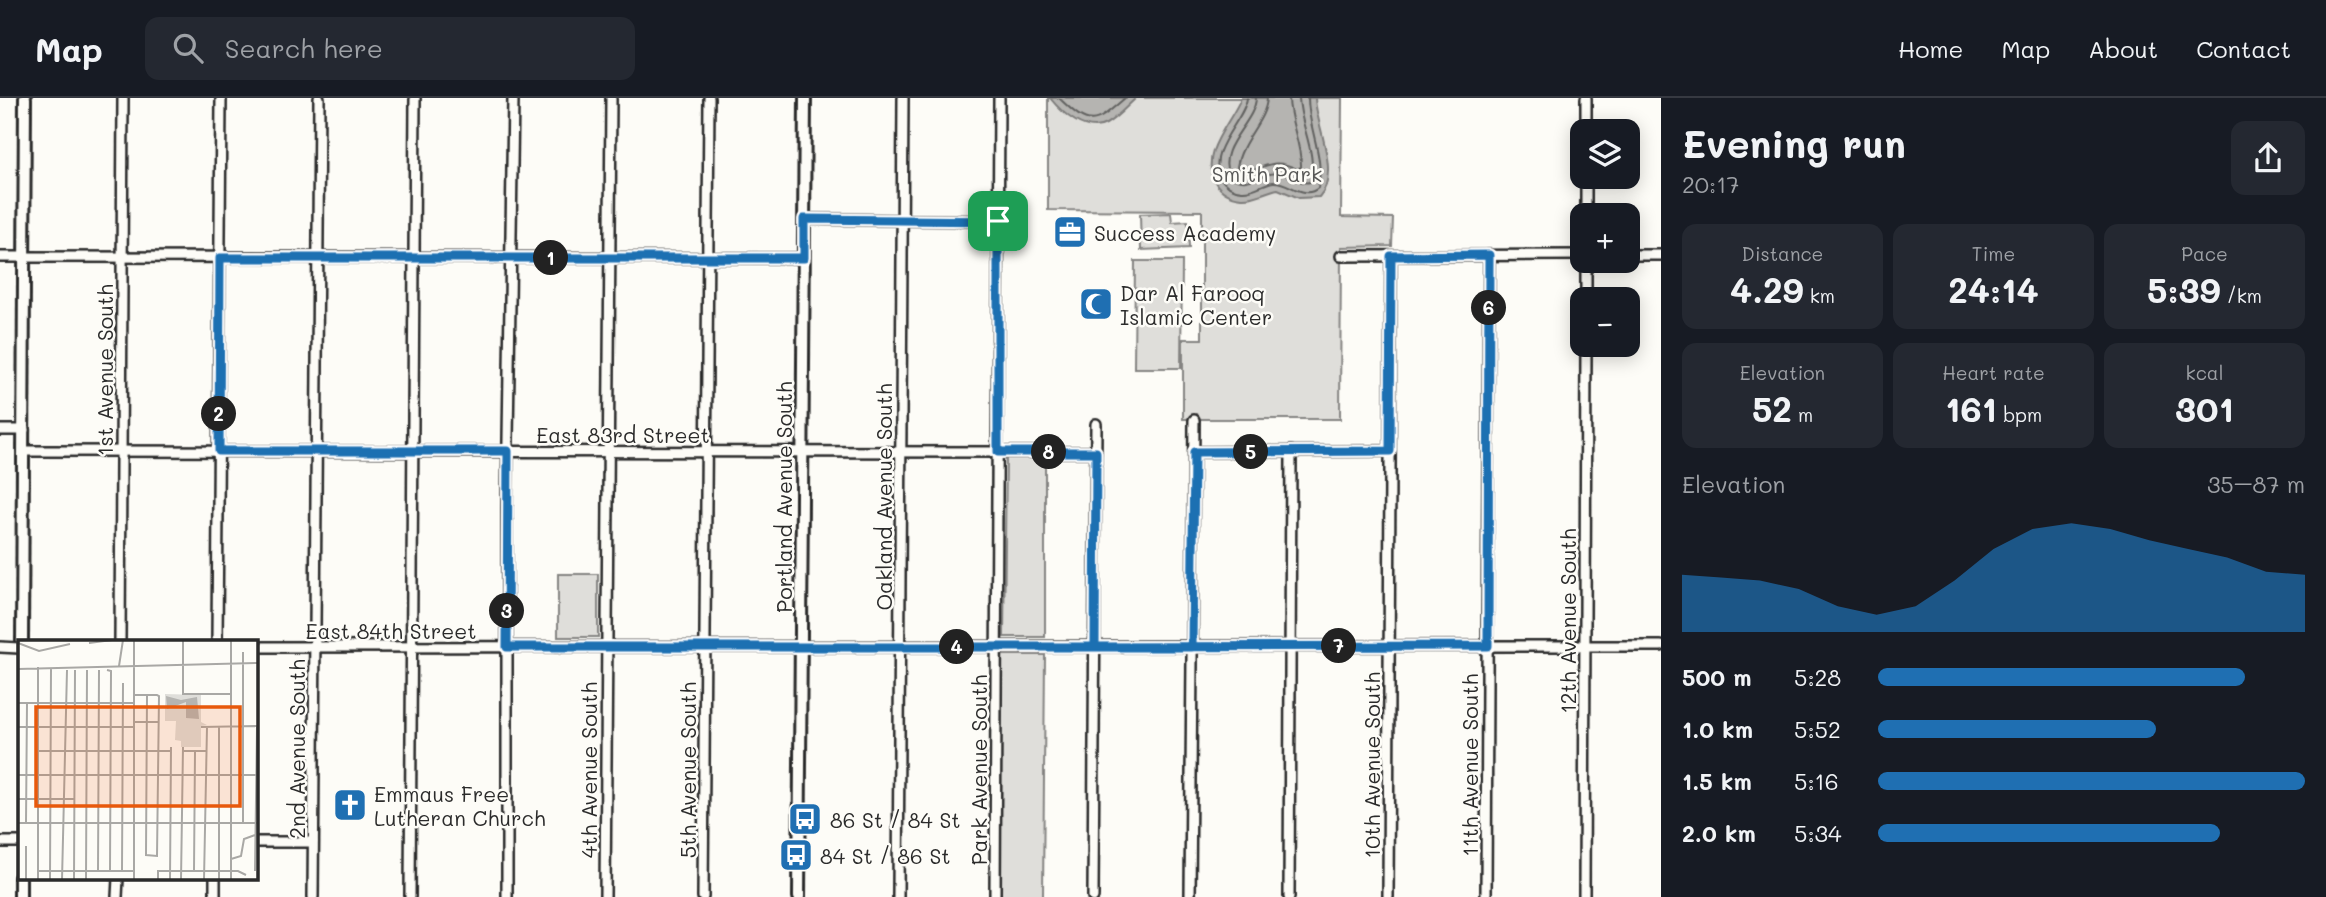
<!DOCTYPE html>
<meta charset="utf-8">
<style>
:root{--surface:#171b24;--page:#242831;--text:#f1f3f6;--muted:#9ea1a6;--line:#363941;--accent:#1f6fb2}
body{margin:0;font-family:Mali,sans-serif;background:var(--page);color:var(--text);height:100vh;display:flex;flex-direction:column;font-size:26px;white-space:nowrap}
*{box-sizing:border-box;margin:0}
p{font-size:23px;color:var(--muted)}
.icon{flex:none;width:38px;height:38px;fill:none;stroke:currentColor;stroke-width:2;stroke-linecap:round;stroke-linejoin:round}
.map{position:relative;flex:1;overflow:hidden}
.drawer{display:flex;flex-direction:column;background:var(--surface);width:665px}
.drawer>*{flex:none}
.tools{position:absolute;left:1570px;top:21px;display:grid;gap:14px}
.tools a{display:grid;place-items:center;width:70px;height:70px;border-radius:14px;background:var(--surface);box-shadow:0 4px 18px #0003;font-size:35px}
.pin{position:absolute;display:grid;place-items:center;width:60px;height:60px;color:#fff;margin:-30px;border-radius:14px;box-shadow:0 4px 10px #0006}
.km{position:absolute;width:35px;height:35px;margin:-18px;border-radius:50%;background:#222;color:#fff;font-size:19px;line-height:35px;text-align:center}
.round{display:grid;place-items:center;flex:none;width:74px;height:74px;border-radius:14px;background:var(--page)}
.overview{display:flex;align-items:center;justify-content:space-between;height:119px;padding:0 21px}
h1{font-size:38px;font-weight:700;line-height:52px}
.metrics{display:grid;grid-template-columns:repeat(3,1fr);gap:10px;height:119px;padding:7px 21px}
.metrics div{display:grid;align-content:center;border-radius:14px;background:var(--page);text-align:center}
.metrics b{font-size:35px;font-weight:700}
.metrics small{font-size:19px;font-weight:400}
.metrics p{font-size:19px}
.chart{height:196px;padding:14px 21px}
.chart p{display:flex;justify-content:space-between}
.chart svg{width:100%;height:126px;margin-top:7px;fill:var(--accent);opacity:.7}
ul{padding:0 21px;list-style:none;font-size:23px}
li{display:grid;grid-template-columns:112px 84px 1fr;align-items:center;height:52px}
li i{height:18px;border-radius:9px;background:var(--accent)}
header{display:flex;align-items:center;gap:42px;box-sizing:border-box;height:98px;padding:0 35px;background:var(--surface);border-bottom:2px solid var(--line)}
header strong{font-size:33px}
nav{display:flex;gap:38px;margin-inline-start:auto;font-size:24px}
.search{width:490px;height:63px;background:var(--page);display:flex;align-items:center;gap:18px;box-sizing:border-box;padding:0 24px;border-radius:14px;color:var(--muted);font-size:26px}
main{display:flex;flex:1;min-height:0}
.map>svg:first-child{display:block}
</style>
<header>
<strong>Map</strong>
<div class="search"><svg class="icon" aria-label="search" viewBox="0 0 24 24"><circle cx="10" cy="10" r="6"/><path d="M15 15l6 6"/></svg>Search here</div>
<nav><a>Home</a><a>Map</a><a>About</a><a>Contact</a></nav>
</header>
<main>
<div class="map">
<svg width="1661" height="799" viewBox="0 0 1661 799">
<rect width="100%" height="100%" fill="#fdfcf7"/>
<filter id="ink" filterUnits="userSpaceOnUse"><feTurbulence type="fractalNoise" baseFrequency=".0143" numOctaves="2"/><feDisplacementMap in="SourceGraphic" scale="14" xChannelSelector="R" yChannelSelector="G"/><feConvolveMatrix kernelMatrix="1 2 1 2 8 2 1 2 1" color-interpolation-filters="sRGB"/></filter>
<g filter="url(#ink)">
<g fill="#dfdeda" stroke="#858482" stroke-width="2">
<path d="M 1048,0 L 1342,0 L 1341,119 L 1393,120 L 1392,148 L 1341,149 L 1340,321 L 1183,321 L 1183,241 L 1202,241 L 1202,113 L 1048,112 Z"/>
<path d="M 1171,115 L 1172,124 L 1188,123 L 1189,150 L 1141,152 L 1140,116 Z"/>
<path d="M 1135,163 L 1182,163 L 1181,270 L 1134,270 Z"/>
<path d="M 1006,359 L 1045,359 L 1045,539 L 1004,539 Z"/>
<rect x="558" y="476" width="40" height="63"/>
<path d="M 1003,557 L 1045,557 L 1043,799 L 1000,799 L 1001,558 Z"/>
</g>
<g fill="#b5b4b1" stroke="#7e7d7b" stroke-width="2">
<path d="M 1050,0 L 1136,0 C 1127,8 1117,20 1106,26 C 1086,37 1062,15 1050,0 Z"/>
<path d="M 1241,0 L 1315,0 C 1316,28 1341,76 1319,99 L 1299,100 L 1278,91 C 1266,93 1255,101 1242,100 C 1231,99 1221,94 1215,84 C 1199,55 1231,25 1241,0 Z"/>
</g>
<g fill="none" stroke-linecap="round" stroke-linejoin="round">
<g stroke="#626261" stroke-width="2">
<path d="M 1059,0 C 1091,31 1094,27 1125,0"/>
<path d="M 1247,0 C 1245,21 1207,52 1220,79 C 1225,88 1232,92 1242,93 C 1253,94 1262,86 1273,84 C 1288,82 1303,103 1318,90 C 1325,58 1308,31 1308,0"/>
<path d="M 1256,0 C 1255,25 1216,49 1229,77 C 1246,92 1259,75 1278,75 C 1290,75 1298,87 1310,84 C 1318,56 1300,28 1299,0"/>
<path d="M 1267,0 C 1266,23 1241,42 1237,69 L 1241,73 C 1264,74 1269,57 1297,71 L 1301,69 C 1302,47 1289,24 1289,0"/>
</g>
<defs>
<g id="minor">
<path d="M 1586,33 L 1586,0"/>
<path d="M 1586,79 L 1586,117"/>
<path d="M 804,121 L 998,123"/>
<path d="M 1628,157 L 1661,157"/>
<path d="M 1341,158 L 1582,157"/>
<path d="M 0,159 L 804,160"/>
<path d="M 1586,201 L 1586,163"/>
<path d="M 0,332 L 24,332"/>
<path d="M 24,353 L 1096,354"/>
<path d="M 1194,354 L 1390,353"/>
<path d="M 120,544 L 123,0"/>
<path d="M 217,544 L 221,0"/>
<path d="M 0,549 L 19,550"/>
<path d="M 256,549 L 1661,548"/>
<path d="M 0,744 L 19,744"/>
<path d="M 256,744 L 313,744"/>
<path d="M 117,799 L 118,780"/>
<path d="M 215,799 L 215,780"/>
<path d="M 313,799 L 319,0"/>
<path d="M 410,799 L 415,0"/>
<path d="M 507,799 L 507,410 L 513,0"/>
<path d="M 605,799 L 611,0"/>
<path d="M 703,799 L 709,0"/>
<path d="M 898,799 L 903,0"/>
<path d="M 995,799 L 999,0"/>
<path d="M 1093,799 L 1096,326"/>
<path d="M 1190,799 L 1194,322"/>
<path d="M 1289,799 L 1291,353"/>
<path d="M 1388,799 L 1391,158"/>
<path d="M 1486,799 L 1489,157"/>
<path d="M 1584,799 L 1586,247"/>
</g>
<g id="major">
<path d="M 22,544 L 25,0"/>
<path d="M 20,799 L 20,780"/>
<path d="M 799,799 L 805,0"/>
</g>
</defs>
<use href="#minor" stroke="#2b2b2b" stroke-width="14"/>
<use href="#major" stroke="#2b2b2b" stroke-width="16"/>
<use href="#minor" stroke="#fdfcf7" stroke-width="9"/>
<use href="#major" stroke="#fdfcf7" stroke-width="10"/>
</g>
</g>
<g fill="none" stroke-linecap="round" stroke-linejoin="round" filter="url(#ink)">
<defs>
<path id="route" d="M 998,123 L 804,121 L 804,160 L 220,160 L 219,353 L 508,353 L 507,549 L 1192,549 L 1194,354 L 1390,353 L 1391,158 L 1489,157 L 1488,548 L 1095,549 L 1096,354 L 998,354 L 998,123"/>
</defs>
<use href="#route" stroke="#fff" stroke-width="14"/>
<use href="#route" stroke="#1f6fb2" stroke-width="9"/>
</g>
<defs>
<symbol id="office-square" viewBox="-11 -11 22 22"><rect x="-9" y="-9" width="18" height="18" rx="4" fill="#1f6fb2" stroke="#fdfcf7"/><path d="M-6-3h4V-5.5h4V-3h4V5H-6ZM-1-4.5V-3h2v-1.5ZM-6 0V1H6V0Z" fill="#fff"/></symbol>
<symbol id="mosque-square" viewBox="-11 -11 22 22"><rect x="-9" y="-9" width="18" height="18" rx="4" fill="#1f6fb2" stroke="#fdfcf7"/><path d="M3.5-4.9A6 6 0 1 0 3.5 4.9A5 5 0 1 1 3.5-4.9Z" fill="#fff"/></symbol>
<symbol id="church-square" viewBox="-11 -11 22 22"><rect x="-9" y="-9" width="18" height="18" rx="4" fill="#1f6fb2" stroke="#fdfcf7"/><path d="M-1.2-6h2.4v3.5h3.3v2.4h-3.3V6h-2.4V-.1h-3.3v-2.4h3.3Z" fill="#fff"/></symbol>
<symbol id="bus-square" viewBox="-11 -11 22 22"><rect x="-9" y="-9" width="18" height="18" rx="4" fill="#1f6fb2" stroke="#fdfcf7"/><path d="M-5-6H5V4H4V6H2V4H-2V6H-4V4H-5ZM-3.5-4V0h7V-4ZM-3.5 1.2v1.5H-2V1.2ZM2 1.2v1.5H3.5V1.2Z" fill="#fff"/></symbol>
</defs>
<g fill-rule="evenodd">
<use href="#office-square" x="1051" y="115" width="38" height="38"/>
<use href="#mosque-square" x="1077" y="187" width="38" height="38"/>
<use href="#church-square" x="331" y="688" width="38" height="38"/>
<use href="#bus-square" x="786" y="702" width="38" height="38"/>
<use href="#bus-square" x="777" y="738" width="38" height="38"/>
</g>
<g text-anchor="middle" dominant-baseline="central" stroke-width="5" stroke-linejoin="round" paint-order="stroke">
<g font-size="21" fill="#585857" stroke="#fdfcf7">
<text x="1267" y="75">Smith Park</text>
</g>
<g font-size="21" fill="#2b2b2b" stroke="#fdfcf7" text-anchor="start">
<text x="1094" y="134">Success Academy</text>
<text x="1120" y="194">Dar Al Farooq<tspan x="1120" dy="24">Islamic Center</tspan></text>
<text x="374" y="695">Emmaus Free<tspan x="374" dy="24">Lutheran Church</tspan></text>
<text x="830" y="721">86 St / 84 St</text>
<text x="820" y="757">84 St / 86 St</text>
</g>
<g font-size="21" fill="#2b2b2b" stroke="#fdfcf7">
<text transform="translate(104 272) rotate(-90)">1st Avenue South</text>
<text x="623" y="336">East 83rd Street</text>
<text transform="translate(783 399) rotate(-90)">Portland Avenue South</text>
<text transform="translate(883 399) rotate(-90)">Oakland Avenue South</text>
<text transform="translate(1567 523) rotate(-90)">12th Avenue South</text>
<text x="391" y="532">East 84th Street</text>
<text transform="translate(296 651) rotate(-90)">2nd Avenue South</text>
<text transform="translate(1371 667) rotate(-90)">10th Avenue South</text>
<text transform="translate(1469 667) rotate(-90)">11th Avenue South</text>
<text transform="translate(588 672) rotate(-90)">4th Avenue South</text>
<text transform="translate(687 672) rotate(-90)">5th Avenue South</text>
<text transform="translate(978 672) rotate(-90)">Park Avenue South</text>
</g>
</g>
<g transform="translate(18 542)">
<rect width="240" height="240" fill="#fdfcf7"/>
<path d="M 147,54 L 183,55 L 183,82 L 189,85 L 183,86 L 183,107 L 163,107 L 163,101 L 157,100 L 158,81 L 147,81 Z" fill="#dfdeda"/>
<path d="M 148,56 L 163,60 L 179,57 L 181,79 L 168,78 L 168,62 L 149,69 Z" fill="#b5b4b1"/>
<path fill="none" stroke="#a9a8a5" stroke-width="2" d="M 18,0 L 72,0M 116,0 L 116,240M 165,0 L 165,54 L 213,54M 0,3 L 21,11 L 52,4M 71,3 L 94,0M 101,26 L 105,0M 0,29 L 240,23M 89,30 L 93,31 L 92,231M 117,55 L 139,55 L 141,56 L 139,216 L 128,215 L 129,55M 0,63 L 116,63M 117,82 L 140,82M 0,87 L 116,87M 183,87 L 239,86M 20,111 L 153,111M 165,111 L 189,111M 0,135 L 240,135M 0,159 L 56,159M 0,183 L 240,183M 8,183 L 9,63M 225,183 L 225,12M 213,219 L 223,216 L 226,199 L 237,195M 21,231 L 116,231M 80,231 L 81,30M 104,231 L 105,43M 176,231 L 177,111M 237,231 L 239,86M 8,240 L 8,206M 20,240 L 20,27M 32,240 L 33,28M 44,240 L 49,30M 56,240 L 57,30M 68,240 L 69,30M 140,240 L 140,231 L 220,231 L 228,235M 152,240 L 153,107M 163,240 L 165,107M 186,240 L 189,87M 201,240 L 201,87M 213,240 L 213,0"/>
<path fill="#e8590c" fill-opacity="0.15" stroke="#e8590c" stroke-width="3.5" d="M 18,67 L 222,67 L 222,166 L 18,166 Z"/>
<rect width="240" height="240" fill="none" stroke="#2b2b2b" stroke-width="3.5"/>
</g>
</svg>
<div class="tools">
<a><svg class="icon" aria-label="layers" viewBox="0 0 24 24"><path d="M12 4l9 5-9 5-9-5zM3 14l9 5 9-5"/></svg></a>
<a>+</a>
<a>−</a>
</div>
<div class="pin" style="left:998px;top:123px;background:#1e9e55"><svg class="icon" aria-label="arrive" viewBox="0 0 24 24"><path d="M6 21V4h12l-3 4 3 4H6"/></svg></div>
<b class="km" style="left:551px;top:160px">1</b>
<b class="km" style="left:219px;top:316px">2</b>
<b class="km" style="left:507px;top:513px">3</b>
<b class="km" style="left:957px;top:549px">4</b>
<b class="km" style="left:1251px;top:354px">5</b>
<b class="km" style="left:1489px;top:210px">6</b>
<b class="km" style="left:1339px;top:548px">7</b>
<b class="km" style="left:1049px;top:354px">8</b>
</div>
<section class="drawer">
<div class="overview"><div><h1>Evening run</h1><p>20:17</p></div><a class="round"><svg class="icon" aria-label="share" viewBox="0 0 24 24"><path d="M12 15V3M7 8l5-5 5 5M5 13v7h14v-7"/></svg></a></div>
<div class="metrics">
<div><p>Distance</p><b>4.29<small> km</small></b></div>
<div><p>Time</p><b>24:14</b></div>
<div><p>Pace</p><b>5:39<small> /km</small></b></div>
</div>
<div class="metrics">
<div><p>Elevation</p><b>52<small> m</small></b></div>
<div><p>Heart rate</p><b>161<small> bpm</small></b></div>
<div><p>kcal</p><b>301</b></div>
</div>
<div class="chart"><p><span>Elevation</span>35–87 m</p>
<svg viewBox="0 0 160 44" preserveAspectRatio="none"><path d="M0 44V24L10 25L20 26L30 29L40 35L50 38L60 35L70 26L80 15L90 8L100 6L110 8L120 12L130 15L140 18L150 23L160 24V44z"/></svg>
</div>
<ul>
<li><b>500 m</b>5:28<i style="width:86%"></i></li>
<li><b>1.0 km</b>5:52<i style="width:65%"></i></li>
<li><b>1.5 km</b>5:16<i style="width:100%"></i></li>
<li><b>2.0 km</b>5:34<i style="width:80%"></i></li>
</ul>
</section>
</main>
